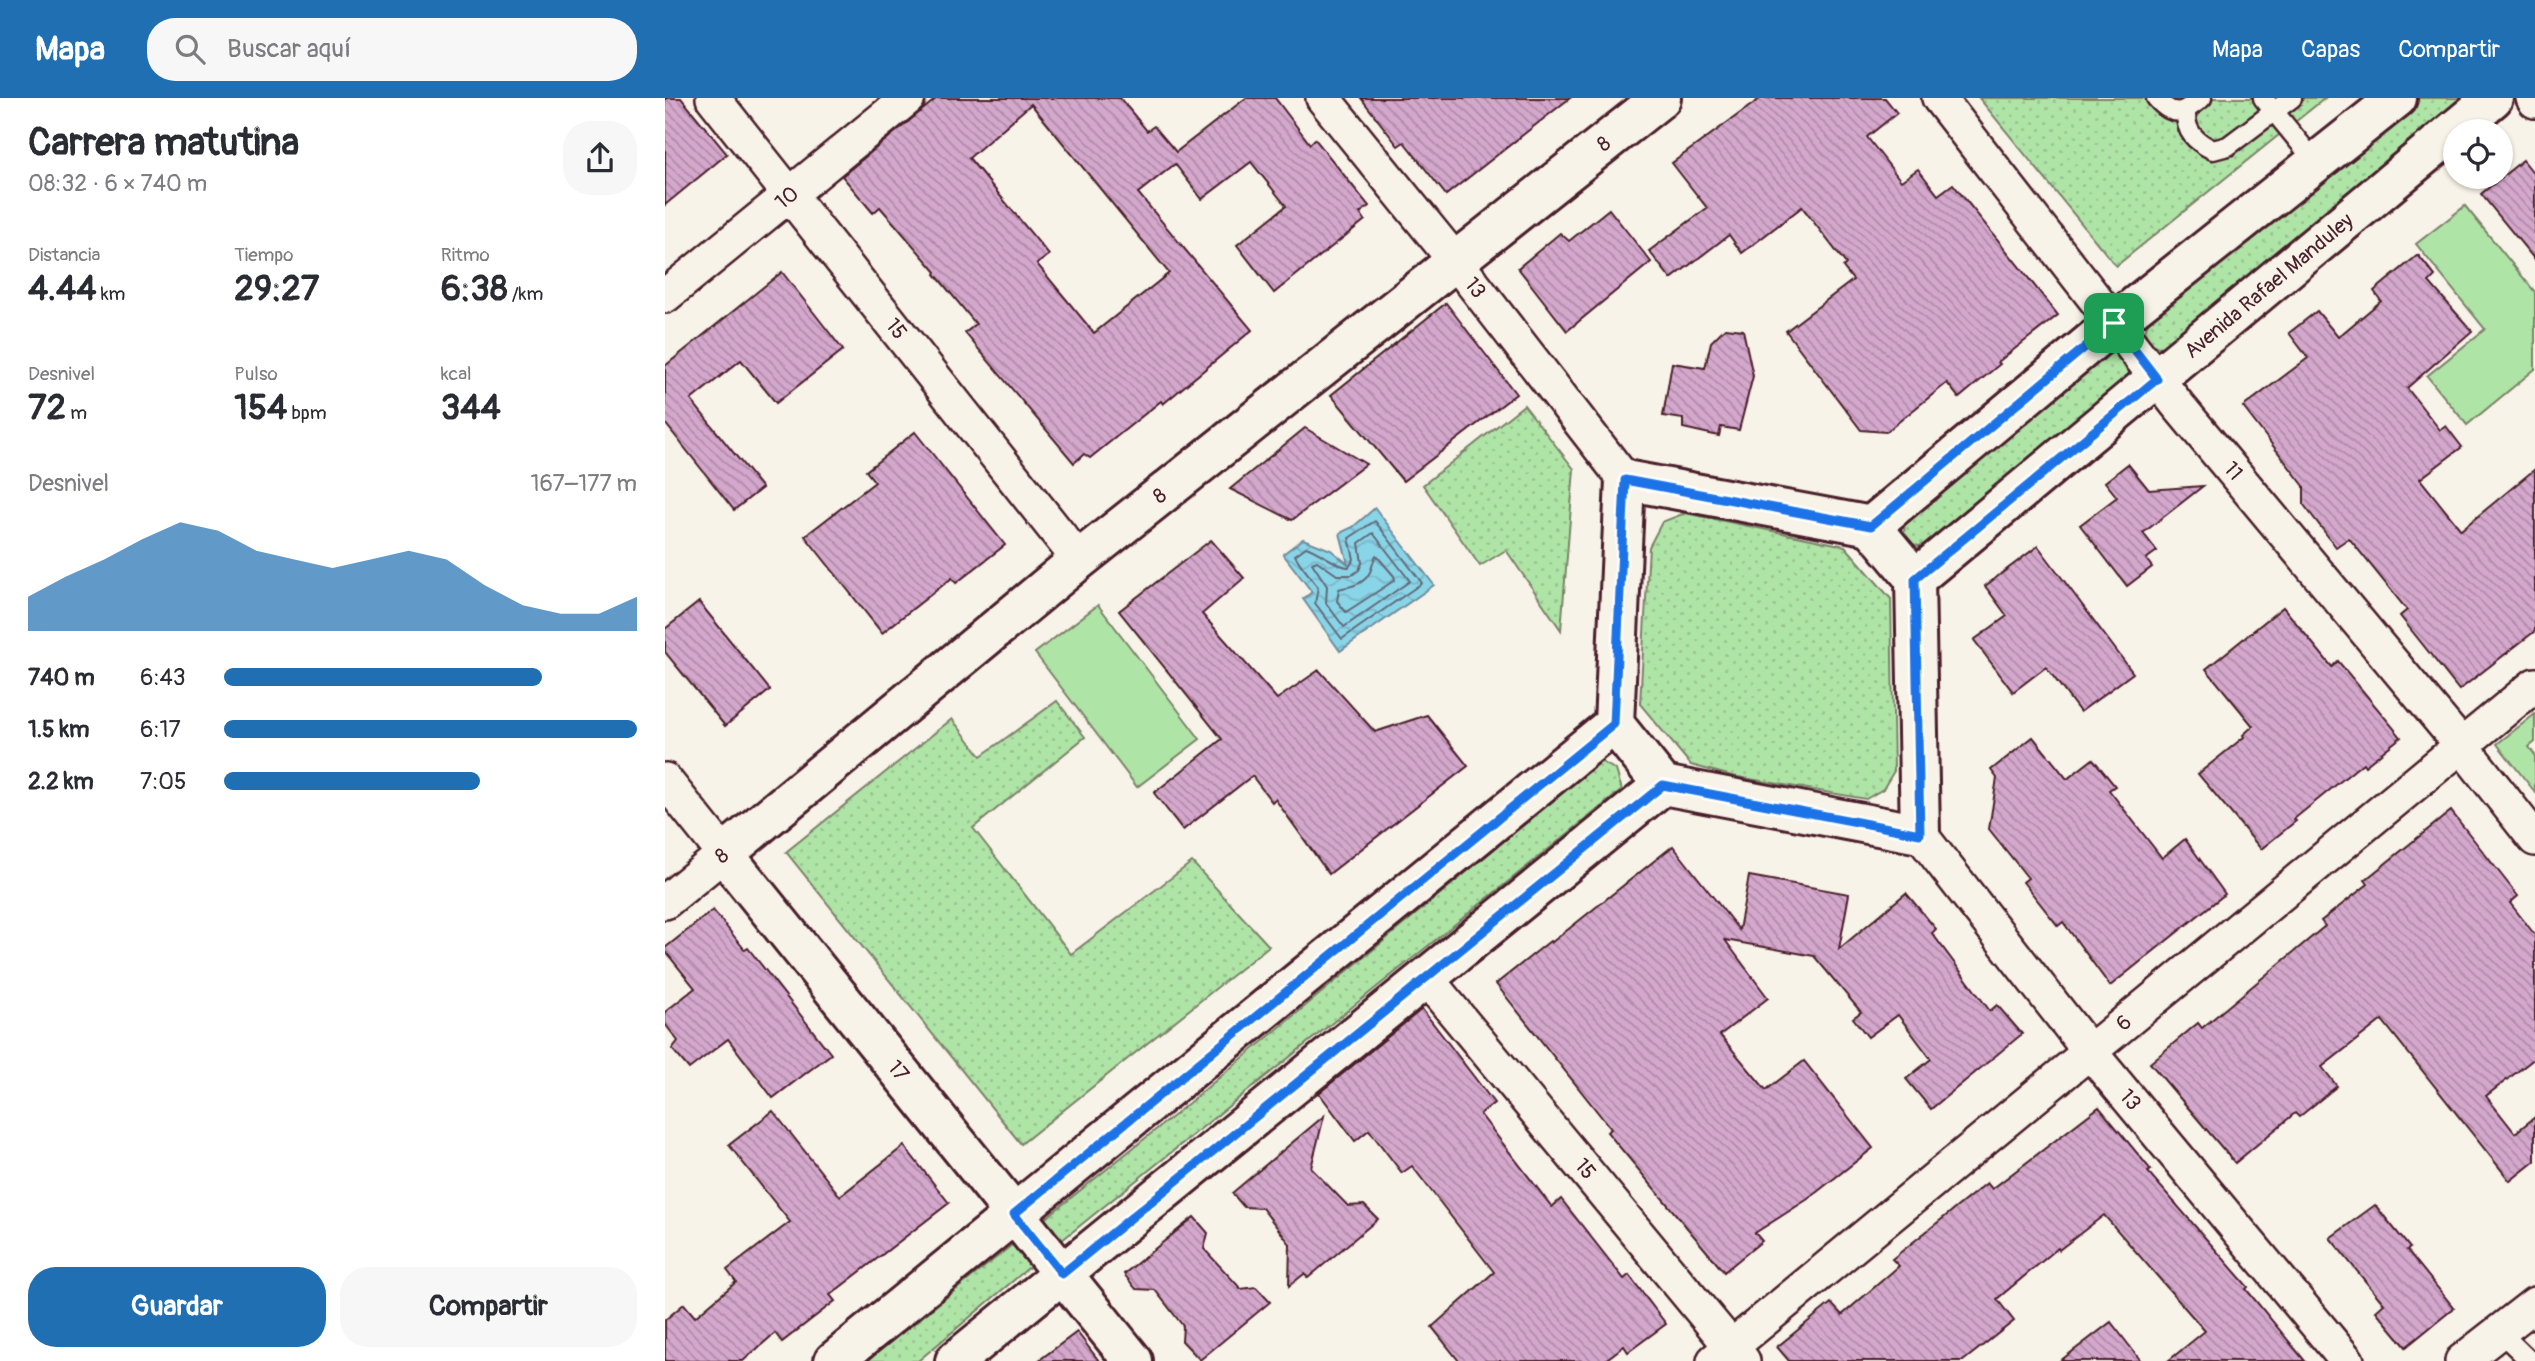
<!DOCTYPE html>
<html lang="es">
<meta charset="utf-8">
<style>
:root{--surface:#fff;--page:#f7f7f7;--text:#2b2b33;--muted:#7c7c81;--accent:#1f6fb2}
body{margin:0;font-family:Pangolin,sans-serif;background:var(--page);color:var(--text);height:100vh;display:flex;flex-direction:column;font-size:26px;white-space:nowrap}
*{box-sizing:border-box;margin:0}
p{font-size:23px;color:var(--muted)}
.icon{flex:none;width:38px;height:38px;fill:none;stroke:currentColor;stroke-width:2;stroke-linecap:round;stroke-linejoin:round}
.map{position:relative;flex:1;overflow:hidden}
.drawer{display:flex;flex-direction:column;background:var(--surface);width:665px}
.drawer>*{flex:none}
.buttons{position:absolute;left:1778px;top:21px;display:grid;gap:14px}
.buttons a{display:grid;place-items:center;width:70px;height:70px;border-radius:50%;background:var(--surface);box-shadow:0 2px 5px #0004;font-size:35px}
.pin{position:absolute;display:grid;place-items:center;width:60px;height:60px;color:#fff;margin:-30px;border-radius:14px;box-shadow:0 4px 10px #0006}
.round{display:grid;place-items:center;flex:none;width:74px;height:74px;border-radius:28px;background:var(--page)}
.head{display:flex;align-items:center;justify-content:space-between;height:119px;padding:0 28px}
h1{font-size:38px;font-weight:700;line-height:52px}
.metrics{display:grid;grid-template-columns:repeat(3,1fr);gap:10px;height:119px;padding:7px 28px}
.metrics div{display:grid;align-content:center}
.metrics b{font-size:35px;font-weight:700}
.metrics small{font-size:19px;font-weight:400}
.metrics p{font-size:19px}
.chart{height:196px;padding:14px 28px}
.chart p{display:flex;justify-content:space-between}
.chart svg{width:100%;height:126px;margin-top:7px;fill:var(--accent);opacity:.7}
.action{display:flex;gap:14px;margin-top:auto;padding:14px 28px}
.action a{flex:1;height:80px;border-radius:28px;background:var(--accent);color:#fff;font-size:28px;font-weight:700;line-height:80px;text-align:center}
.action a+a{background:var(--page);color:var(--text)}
ul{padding:0 28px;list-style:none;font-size:23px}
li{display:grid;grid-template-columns:112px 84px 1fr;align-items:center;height:52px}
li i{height:18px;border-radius:9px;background:var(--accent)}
header{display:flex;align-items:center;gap:42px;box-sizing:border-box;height:98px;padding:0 35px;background:var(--accent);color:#fff}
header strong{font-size:33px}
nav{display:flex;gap:38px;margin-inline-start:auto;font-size:24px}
.search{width:490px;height:63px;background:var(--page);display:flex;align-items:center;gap:18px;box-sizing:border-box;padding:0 24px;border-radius:28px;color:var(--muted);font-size:26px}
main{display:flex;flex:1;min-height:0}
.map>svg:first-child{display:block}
</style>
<header>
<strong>Mapa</strong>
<div class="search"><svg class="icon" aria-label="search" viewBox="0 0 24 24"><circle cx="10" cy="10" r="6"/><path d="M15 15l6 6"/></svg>Buscar aquí</div>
<nav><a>Mapa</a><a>Capas</a><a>Compartir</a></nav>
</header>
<main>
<section class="drawer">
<div class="head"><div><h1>Carrera matutina</h1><p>08:32 · 6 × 740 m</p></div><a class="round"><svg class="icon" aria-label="share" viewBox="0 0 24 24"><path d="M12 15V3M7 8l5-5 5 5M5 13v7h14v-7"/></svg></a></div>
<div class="metrics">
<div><p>Distancia</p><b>4.44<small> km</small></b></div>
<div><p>Tiempo</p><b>29:27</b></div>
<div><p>Ritmo</p><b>6:38<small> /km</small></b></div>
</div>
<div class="metrics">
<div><p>Desnivel</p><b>72<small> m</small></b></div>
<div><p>Pulso</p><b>154<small> bpm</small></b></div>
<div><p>kcal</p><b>344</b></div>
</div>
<div class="chart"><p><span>Desnivel</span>167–177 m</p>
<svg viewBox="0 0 160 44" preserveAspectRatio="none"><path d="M0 44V32L10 25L20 19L30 12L40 6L50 9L60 16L70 19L80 22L90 19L100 16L110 19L120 28L130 35L140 38L150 38L160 32V44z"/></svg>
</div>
<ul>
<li><b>740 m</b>6:43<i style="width:77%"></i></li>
<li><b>1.5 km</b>6:17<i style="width:100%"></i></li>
<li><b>2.2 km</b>7:05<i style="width:62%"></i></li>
</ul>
<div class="action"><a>Guardar</a><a>Compartir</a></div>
</section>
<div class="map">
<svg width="1870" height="1263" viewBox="0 0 1870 1263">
<defs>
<pattern id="grass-dots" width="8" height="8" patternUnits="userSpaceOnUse" patternTransform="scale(1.75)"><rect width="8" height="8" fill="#afe4a7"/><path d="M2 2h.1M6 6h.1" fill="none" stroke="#98c390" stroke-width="1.8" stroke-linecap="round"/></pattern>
<pattern id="water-waves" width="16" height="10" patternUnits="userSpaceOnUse" patternTransform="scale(1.75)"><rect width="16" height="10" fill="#89d5e8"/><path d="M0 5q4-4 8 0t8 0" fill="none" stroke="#78b6c7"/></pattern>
<pattern id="building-back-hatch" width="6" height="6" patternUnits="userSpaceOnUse" patternTransform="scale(1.75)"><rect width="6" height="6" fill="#d4a8cc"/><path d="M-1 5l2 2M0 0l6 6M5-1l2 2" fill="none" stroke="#ae88a6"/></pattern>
</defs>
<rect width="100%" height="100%" fill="#f7f3e8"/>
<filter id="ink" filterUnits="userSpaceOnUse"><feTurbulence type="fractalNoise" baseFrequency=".0143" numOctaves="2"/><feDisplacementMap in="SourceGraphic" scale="14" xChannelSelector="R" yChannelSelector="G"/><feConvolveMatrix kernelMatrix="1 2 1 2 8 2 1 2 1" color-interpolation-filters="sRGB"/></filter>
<g filter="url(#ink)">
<g fill="url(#grass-dots)" stroke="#7c8269" stroke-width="2">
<path d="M 1314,0 L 1660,0 L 1451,168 Z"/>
<path d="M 1753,0 L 1807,0 L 1501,250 C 1485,250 1475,237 1484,223 Z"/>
<path d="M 1443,254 L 1454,255 L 1465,272 L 1461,282 L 1265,446 L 1253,448 C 1240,444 1236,432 1242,420 Z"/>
<path d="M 859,307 L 909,371 L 896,532 L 841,452 L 815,468 L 758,387 Z"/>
<path d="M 1020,415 L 1180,448 L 1226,501 L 1229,673 L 1218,691 L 1201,701 L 1067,678 L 1026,667 L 975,606 L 984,449 L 997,424 Z"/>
<path d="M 392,603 L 420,639 L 308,730 L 406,856 L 527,764 L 604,848 L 356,1046 L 121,754 L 287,621 L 316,658 Z"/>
<path d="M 935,663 L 951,672 L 957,692 L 381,1155 L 253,1263 L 202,1263 L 508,1018 Z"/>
</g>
<g fill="#afe4a7" stroke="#7c8269" stroke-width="2">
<path d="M 1800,108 L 1870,194 L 1870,271 L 1802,327 L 1762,278 L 1820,231 L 1751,146 Z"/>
<path d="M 433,507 L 535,641 L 472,689 L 370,555 Z"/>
<path d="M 1870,616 L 1870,644 L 1864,649 L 1870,657 L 1870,694 L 1832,646 Z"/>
</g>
<path fill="url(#water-waves)" stroke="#708c9c" stroke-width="2" d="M 710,410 L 769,487 L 675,553 L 638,501 L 647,494 L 618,456 L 638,441 L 666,452 L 683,466 L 675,435 L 688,429 Z"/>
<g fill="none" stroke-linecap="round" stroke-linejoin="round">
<g stroke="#636877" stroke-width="2">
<path d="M 710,423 L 757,485 L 677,541 L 650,505 L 653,490 C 646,478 636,469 630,457 L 641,449 C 654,453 674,470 684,469 L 689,461 L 684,440 Z"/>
<path d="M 708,435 L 745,483 L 679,529 L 661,505 L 662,488 L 647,465 L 652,463 L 672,477 L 687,477 L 694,472 L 697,465 L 694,445 Z"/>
<path d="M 711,457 L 729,478 L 730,482 L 681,514 L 672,503 L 674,491 C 685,488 698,488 705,474 C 708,468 708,462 711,457 Z"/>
</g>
</g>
<g fill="url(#building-back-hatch)" stroke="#4a1f2b" stroke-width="2" fill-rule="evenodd">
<path d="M 0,0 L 16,0 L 62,56 L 0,107 Z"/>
<path d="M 272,0 L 455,0 L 482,33 L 489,28 L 511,54 L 581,0 L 610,0 L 645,46 L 650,41 L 704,108 L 695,115 L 700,122 L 609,195 L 572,147 L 621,108 L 586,64 L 537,101 L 510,66 L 473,95 L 587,232 L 498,306 L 496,303 L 425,360 L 419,356 L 409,365 L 300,235 L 311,226 L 270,176 L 271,174 L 215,109 L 208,115 L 177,78 ZM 366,6 L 504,175 L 429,235 L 372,166 L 384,157 L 304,60 Z"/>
<path d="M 696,0 L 905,0 L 781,97 L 739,44 L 733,48 Z"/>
<path d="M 1096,0 L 1220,0 L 1232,15 L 1202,39 L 1236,83 L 1253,71 L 1273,97 L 1288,86 L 1393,217 L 1333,264 L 1335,266 L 1294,300 L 1282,285 L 1221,334 L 1196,332 L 1121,233 L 1188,182 L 1178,169 L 1181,166 L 1137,109 L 1077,155 L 1064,137 L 1006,181 L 984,153 L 1042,110 L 1007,65 Z"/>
<path d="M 1858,62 L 1870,77 L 1870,162 L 1816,96 Z"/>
<path d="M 944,111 L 986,164 L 902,233 L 853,170 L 895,135 L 904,143 Z"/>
<path d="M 1753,157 L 1770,178 L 1764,184 L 1807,233 L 1742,290 L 1775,332 L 1781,328 L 1797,349 L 1755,381 L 1796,432 L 1870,371 L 1870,533 L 1794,592 L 1735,518 L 1742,512 L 1684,440 L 1671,449 L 1639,407 L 1639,388 L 1578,309 L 1643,260 L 1624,235 L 1652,213 L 1673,239 L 1716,203 L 1709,193 Z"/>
<path d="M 117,174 L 178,252 L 111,305 L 76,262 L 26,302 L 97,390 L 69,412 L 0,325 L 0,268 Z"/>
<path d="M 781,205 L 851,296 L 738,383 L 666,297 Z"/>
<path d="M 1060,230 L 1078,232 L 1088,278 L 1074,332 L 1056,329 L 1054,338 L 1018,330 L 1018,321 L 998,318 L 1007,265 L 1040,270 L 1046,244 Z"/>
<path d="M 640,330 L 701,366 L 627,422 L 565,391 Z"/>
<path d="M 250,334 L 340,447 L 291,485 L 287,480 L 217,535 L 140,438 L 210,384 L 201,373 Z"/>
<path d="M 1463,366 L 1484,392 L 1538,388 L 1478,435 L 1492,453 L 1481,461 L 1487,469 L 1462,488 L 1415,427 L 1452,399 L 1440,384 Z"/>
<path d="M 546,442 L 579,480 L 537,516 L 612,601 L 654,572 L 710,634 L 762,617 L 803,668 L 664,776 L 610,701 L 607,704 L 587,678 L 518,732 L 489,695 L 557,641 L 454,513 Z"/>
<path d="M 1373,448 L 1468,575 L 1415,614 L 1381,569 L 1348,594 L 1309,542 L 1342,518 L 1320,488 Z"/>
<path d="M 34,504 L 105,592 L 60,628 L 0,554 L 0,531 Z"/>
<path d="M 1618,509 L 1667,569 L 1673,563 L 1736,639 L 1700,668 L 1698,665 L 1629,721 L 1631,723 L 1596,751 L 1533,676 L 1579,639 L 1578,637 L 1588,628 L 1541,571 Z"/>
<path d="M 1368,639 L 1402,681 L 1428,661 L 1450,688 L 1444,692 L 1497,760 L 1520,741 L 1560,796 L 1445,888 L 1398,824 L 1393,828 L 1358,784 L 1363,780 L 1324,731 L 1332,680 L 1326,672 Z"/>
<path d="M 1786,713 L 1853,798 L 1845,805 L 1870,837 L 1870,960 L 1821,998 L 1850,1035 L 1870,1019 L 1870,1063 L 1845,1083 L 1717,922 L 1657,969 L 1672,988 L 1634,1019 L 1630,1015 L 1570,1065 L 1485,965 L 1533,925 L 1537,930 L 1660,828 L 1656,823 L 1703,786 L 1700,782 Z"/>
<path d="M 1008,748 L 1074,832 L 1084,778 L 1184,796 L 1174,851 L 1241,795 L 1271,831 L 1267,835 L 1325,913 L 1332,907 L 1357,936 L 1266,1011 L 1241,981 L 1266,961 L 1233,917 L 1203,939 L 1188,920 L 1196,914 L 1149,858 L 1060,842 L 1103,900 L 1055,937 L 1101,992 L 1139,963 L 1208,1050 L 1143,1101 L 1090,1135 L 1097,1143 L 1059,1174 L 942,1034 L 946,1031 L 831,886 L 885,843 L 886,845 Z"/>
<path d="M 48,812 L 80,852 L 83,850 L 166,956 L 108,1000 L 63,941 L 24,971 L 7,951 L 13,943 L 0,926 L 0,914 L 30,890 L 0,853 L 0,850 Z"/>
<path d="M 757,911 L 829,1005 L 815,1016 L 887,1109 L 896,1101 L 959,1181 L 964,1177 L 1001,1226 L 963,1254 L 959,1248 L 939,1263 L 794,1263 L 767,1229 L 829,1174 L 747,1068 L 737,1075 L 704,1032 L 690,1043 L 654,995 Z"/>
<path d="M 1434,1009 L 1486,1072 L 1483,1074 L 1583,1189 L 1581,1191 L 1640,1263 L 1503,1263 L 1540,1233 L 1439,1117 L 1394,1152 L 1393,1150 L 1332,1201 L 1349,1223 L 1298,1263 L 1124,1263 L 1112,1249 L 1166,1205 L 1177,1217 L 1234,1168 L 1227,1161 L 1322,1085 L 1327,1091 Z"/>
<path d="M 108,1013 L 175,1098 L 239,1048 L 284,1105 L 165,1197 L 170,1203 L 117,1244 L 110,1235 L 78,1263 L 0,1263 L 0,1222 L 19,1206 L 30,1219 L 71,1184 L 62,1172 L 125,1124 L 64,1047 Z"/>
<path d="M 659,1018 L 646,1070 L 683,1108 L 699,1107 L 713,1121 L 643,1180 L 639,1176 L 624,1188 L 625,1146 L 597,1110 L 579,1109 L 567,1095 Z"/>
<path d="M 1710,1107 L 1745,1150 L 1742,1152 L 1789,1210 L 1741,1249 L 1711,1213 L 1719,1206 L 1665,1140 Z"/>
<path d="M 529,1119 L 543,1135 L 539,1151 L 576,1191 L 591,1189 L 605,1204 L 535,1262 L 517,1243 L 518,1228 L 490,1192 L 471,1191 L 459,1176 Z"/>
<path d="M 1446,1224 L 1476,1263 L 1395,1263 Z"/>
<path d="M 412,1234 L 434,1263 L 373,1263 Z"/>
</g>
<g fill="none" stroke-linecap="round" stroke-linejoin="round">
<defs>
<g id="lane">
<path d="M 1491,0 C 1509,21 1518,15 1537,0"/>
<path d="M 1598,0 L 1652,66"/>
<path d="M 1521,13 C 1520,34 1530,43 1548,52 L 1563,48 L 1627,0"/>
<path d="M 1835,1234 L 1865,1263"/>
</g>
<g id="street">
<path d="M 48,0 L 414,462"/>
<path d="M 658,0 L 791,164 L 960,382"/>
<path d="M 1274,0 L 1511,305 L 1796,647 L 1870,741"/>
<path d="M 1868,0 L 1870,3"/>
<path d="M 0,198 L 243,0"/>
<path d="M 0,682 L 59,756 L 0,804"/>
<path d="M 1255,736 L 1425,954 L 1682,1263"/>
<path d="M 761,880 L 1078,1263"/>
<path d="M 1049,1263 L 1870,587"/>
<path d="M 1797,1263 L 1870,1206"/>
</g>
<g id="secondary">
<path d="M 1206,428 L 1449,225 L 1732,0"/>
<path d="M 1206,428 L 1250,481"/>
<path d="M 1250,481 L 1828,0"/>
<path d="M 949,626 L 998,687"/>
<path d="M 169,1263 L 949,626 L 960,382 L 1206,428"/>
<path d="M 290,1263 L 998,687 L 1255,736 L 1250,481"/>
<path d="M 468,1263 L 59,756 L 414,462 L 996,0"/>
</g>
</defs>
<use href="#lane" stroke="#4a1f2b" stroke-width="23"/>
<use href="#street" stroke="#4a1f2b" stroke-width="38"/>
<use href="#secondary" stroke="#4a1f2b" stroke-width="44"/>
<use href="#lane" stroke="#f7f3e8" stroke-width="18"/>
<use href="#street" stroke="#f7f3e8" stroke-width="33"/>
<use href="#secondary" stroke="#f7f3e8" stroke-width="38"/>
</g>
</g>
<g fill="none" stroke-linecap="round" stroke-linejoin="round" filter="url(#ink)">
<defs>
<path id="route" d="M 1449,225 L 1492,281 L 1250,481 L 1255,736 L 998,687 L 397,1176 L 349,1116 L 949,626 L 960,382 L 1206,428 Z"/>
</defs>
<use href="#route" stroke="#fff" stroke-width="14"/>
<use href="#route" stroke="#1a73e8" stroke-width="9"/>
</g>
<g text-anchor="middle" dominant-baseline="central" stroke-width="5" stroke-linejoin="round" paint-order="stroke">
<g font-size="21" fill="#4a1f2b" stroke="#f7f3e8">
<text transform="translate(939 46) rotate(-39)">8</text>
<text transform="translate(122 100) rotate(-39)">10</text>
<text transform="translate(1604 188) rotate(-40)">Avenida Rafael Manduley</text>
<text transform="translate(810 190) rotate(52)">13</text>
<text transform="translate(231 231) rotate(52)">15</text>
<text transform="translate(1568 373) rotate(50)">11</text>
<text transform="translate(495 398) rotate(-38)">8</text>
<text transform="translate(57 758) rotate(-39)">8</text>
<text transform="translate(1459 925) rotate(-40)">6</text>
<text transform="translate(233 973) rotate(51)">17</text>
<text transform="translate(1465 1002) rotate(50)">13</text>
<text transform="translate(920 1071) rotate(50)">15</text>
</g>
</g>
</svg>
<div class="buttons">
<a><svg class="icon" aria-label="locate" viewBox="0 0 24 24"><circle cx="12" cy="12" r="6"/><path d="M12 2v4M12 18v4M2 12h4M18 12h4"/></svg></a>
</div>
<div class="pin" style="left:1449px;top:225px;background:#1e9e55"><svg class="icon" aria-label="arrive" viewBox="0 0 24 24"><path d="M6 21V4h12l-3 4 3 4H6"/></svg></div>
</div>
</main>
